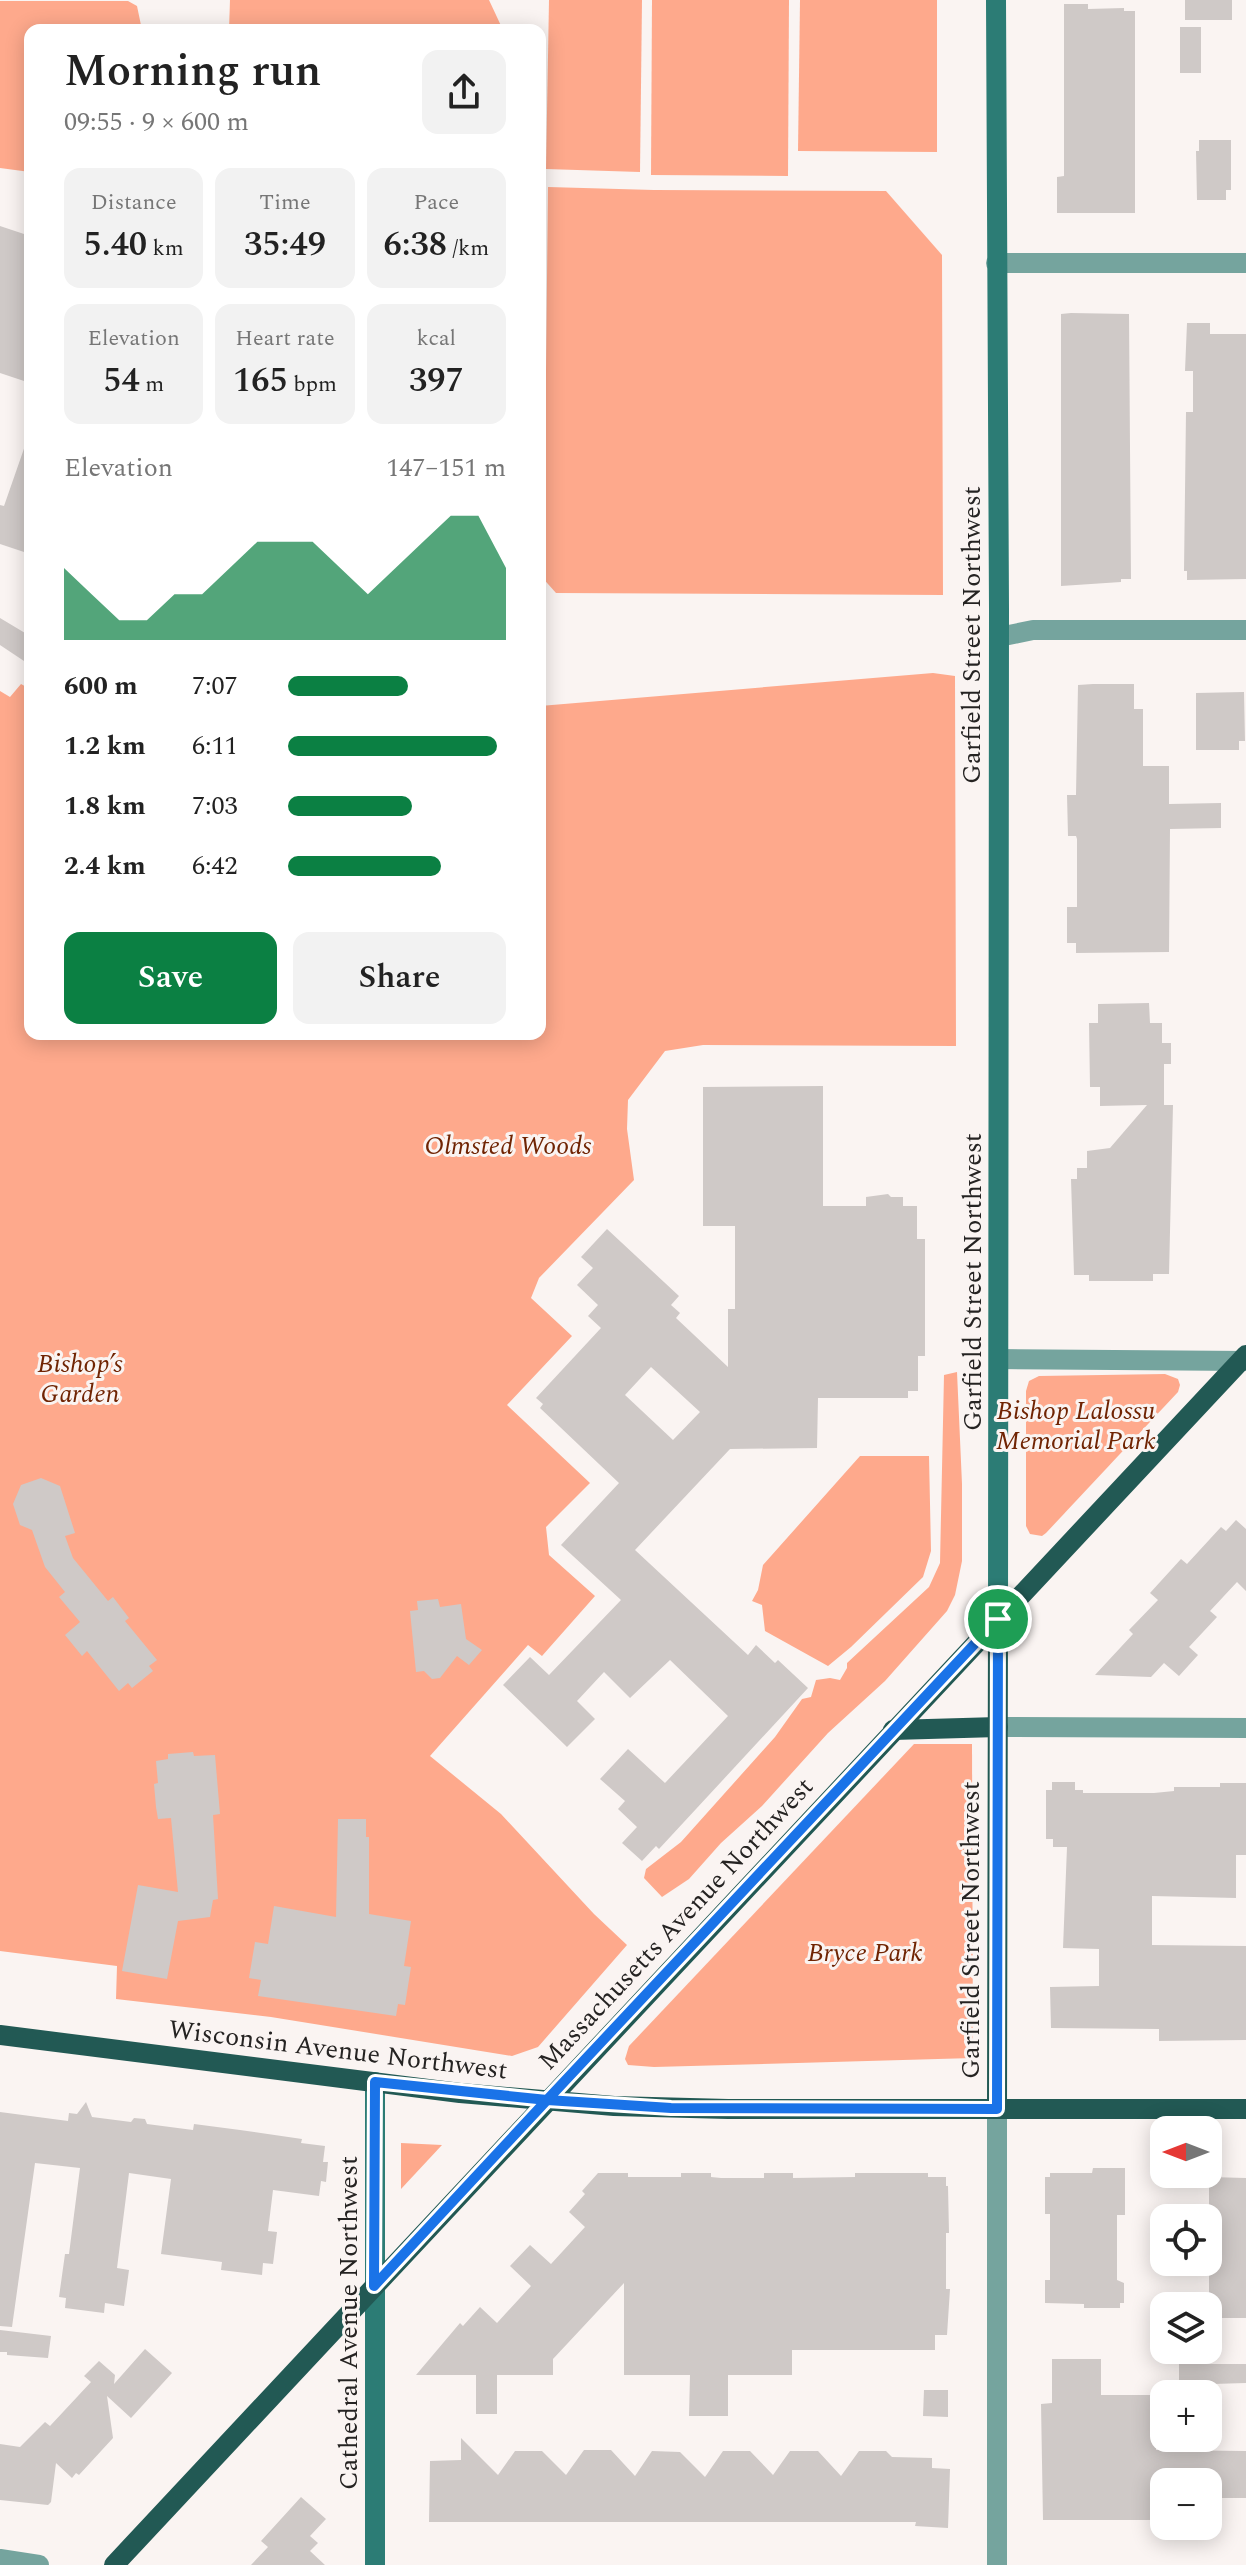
<!DOCTYPE html>
<meta charset="utf-8">
<style>
:root{--surface:#fff;--page:#f2f2f2;--text:#222;--muted:#767676;--accent:#0b8043}
body{margin:0;font-family:Spectral,serif;background:var(--page);color:var(--text);height:100vh;display:flex;flex-direction:column;font-size:30px;white-space:nowrap}
*{box-sizing:border-box;margin:0}
p{font-size:26px;color:var(--muted)}
.icon{flex:none;width:44px;height:44px;fill:none;stroke:currentColor;stroke-width:2;stroke-linecap:round;stroke-linejoin:round}
.map{position:relative;flex:1;overflow:hidden}
.drawer{position:absolute;left:24px;top:24px;width:522px;height:1016px;display:flex;flex-direction:column;background:var(--surface);border-radius:16px;box-shadow:0 4px 20px #0003}
.drawer>*{flex:none}
.needle{width:52px;rotate:270deg}
.buttons{position:absolute;left:1150px;top:2116px;display:grid;gap:16px}
.buttons a{display:grid;place-items:center;width:72px;height:72px;border-radius:16px;background:var(--surface);box-shadow:0 4px 20px #0003;font-size:40px}
.pin{position:absolute;display:grid;place-items:center;width:68px;height:68px;color:#fff;margin:-34px;border:4px solid #fff;border-radius:50%;box-shadow:0 2px 8px #0007}
.round{display:grid;place-items:center;flex:none;width:84px;height:84px;border-radius:16px;background:var(--page)}
.head{display:flex;align-items:center;justify-content:space-between;height:136px;padding:0 40px}
h1{font-size:44px;font-weight:600;line-height:60px}
.metrics{display:grid;grid-template-columns:repeat(3,1fr);gap:12px;height:136px;padding:8px 40px}
.metrics div{display:grid;align-content:center;border-radius:16px;background:var(--page);text-align:center}
.metrics b{font-size:34px;font-weight:600}
.metrics small{font-size:22px;font-weight:400}
.metrics p{font-size:22px}
.chart{height:224px;padding:16px 40px}
.chart p{display:flex;justify-content:space-between}
.chart svg{width:100%;height:144px;margin-top:8px;fill:var(--accent);opacity:.7}
.action{display:flex;gap:16px;margin-top:auto;padding:16px 40px}
.action a{flex:1;height:92px;border-radius:16px;background:var(--accent);color:#fff;font-size:32px;font-weight:600;line-height:92px;text-align:center}
.action a+a{background:var(--page);color:var(--text)}
ul{padding:0 40px;list-style:none;font-size:26px}
li{display:grid;grid-template-columns:128px 96px 1fr;align-items:center;height:60px}
li i{height:20px;border-radius:10px;background:var(--accent)}
.map>svg:first-child{display:block}
</style>
<div class="map">
<svg width="1246" height="2565" viewBox="0 0 1246 2565">
<rect width="100%" height="100%" fill="#faf4f2"/>
<g fill="#fea98c">
<path d="M 230,0 L 489,0 L 503,30 L 229,30 Z"/>
<path d="M 549,0 L 642,0 L 640,172 L 546,169 Z"/>
<path d="M 652,0 L 789,0 L 788,176 L 651,175 Z"/>
<path d="M 800,0 L 937,0 L 937,152 L 798,151 Z"/>
<path d="M 0,1 L 128,1 L 137,6 L 142,30 L 30,30 L 30,172 L 0,168 Z"/>
<path d="M 548,187 L 654,190 L 886,191 L 942,255 L 943,595 L 556,593 L 540,575 L 540,435 L 546,371 Z"/>
<path d="M 933,673 L 955,676 L 956,1046 L 703,1045 L 665,1051 L 628,1100 L 627,1129 L 634,1180 L 539,1278 L 531,1298 L 572,1336 L 507,1405 L 590,1483 L 546,1527 L 549,1555 L 595,1596 L 542,1656 L 528,1645 L 430,1756 L 501,1814 L 594,1914 L 627,1945 L 538,2047 L 512,2056 L 271,2017 L 116,1999 L 117,1966 L 0,1951 L 0,691 L 10,697 L 21,684 L 30,689 L 30,1034 L 540,1034 L 540,706 Z"/>
<path d="M 957,1372 L 962,1484 L 962,1561 L 955,1595 L 947,1611 L 885,1681 L 828,1733 L 762,1806 L 721,1843 L 689,1879 L 662,1897 L 644,1878 L 646,1869 L 681,1842 L 775,1737 L 802,1699 L 811,1697 L 816,1680 L 830,1678 L 840,1680 L 847,1668 L 847,1663 L 929,1587 L 940,1563 L 944,1375 Z"/>
<path d="M 1165,1374 L 1178,1379 L 1180,1385 L 1178,1392 L 1046,1533 L 1042,1536 L 1030,1534 L 1026,1526 L 1026,1391 L 1029,1381 L 1039,1376 Z"/>
<path d="M 860,1456 L 929,1456 L 931,1551 L 923,1577 L 851,1647 L 828,1666 L 765,1631 L 762,1605 L 752,1601 L 758,1590 L 763,1565 Z"/>
<path d="M 914,1744 L 972,1744 L 973,2058 L 654,2067 L 628,2065 L 625,2059 L 629,2046 Z"/>
<path d="M 401,2143 L 442,2145 L 401,2189 Z"/>
</g>
<g fill="#cfc9c7" fill-rule="evenodd">
<rect x="1185" y="0" width="47" height="20"/>
<path d="M 1064,4 L 1088,4 L 1088,9 L 1124,8 L 1124,11 L 1135,11 L 1135,213 L 1057,213 L 1057,177 L 1064,176 Z"/>
<rect x="1180" y="27" width="21" height="46"/>
<path d="M 1199,140 L 1231,140 L 1231,190 L 1226,190 L 1226,200 L 1197,200 L 1196,151 L 1199,151 Z"/>
<path d="M 0,226 L 30,236 L 30,383 L 0,373 Z"/>
<path d="M 1071,313 L 1129,314 L 1131,579 L 1121,579 L 1121,582 L 1061,586 L 1061,314 Z"/>
<path d="M 1187,323 L 1210,323 L 1210,334 L 1246,334 L 1246,579 L 1187,580 L 1187,571 L 1184,571 L 1186,412 L 1193,412 L 1193,371 L 1185,371 Z"/>
<path d="M 27,440 L 30,441 L 30,554 L 0,544 L 0,505 L 4,506 Z"/>
<path d="M 0,618 L 30,636 L 30,665 L 0,645 Z"/>
<path d="M 1093,684 L 1134,684 L 1134,709 L 1143,709 L 1143,766 L 1169,766 L 1169,804 L 1221,803 L 1221,828 L 1170,829 L 1169,952 L 1076,953 L 1076,943 L 1067,943 L 1067,907 L 1077,907 L 1077,839 L 1076,836 L 1068,836 L 1067,795 L 1076,795 L 1078,685 Z"/>
<path d="M 1244,692 L 1245,741 L 1239,741 L 1239,750 L 1196,750 L 1196,693 Z"/>
<path d="M 1149,1003 L 1150,1023 L 1162,1023 L 1162,1043 L 1171,1043 L 1171,1064 L 1164,1064 L 1164,1105 L 1173,1105 L 1169,1274 L 1153,1274 L 1153,1281 L 1089,1281 L 1089,1275 L 1074,1275 L 1071,1179 L 1077,1179 L 1077,1168 L 1087,1168 L 1087,1151 L 1110,1148 L 1147,1105 L 1100,1106 L 1100,1087 L 1090,1087 L 1089,1023 L 1098,1023 L 1098,1004 Z"/>
<path d="M 823,1086 L 823,1206 L 866,1206 L 866,1197 L 888,1194 L 891,1197 L 903,1197 L 903,1206 L 917,1206 L 917,1239 L 925,1239 L 925,1356 L 918,1356 L 918,1391 L 908,1391 L 908,1398 L 818,1398 L 817,1448 L 730,1449 L 635,1550 L 748,1655 L 756,1645 L 775,1663 L 778,1660 L 808,1688 L 659,1849 L 656,1846 L 642,1861 L 622,1843 L 637,1827 L 618,1809 L 625,1801 L 600,1779 L 628,1749 L 665,1783 L 728,1716 L 670,1660 L 630,1698 L 604,1672 L 577,1701 L 595,1719 L 567,1747 L 503,1685 L 530,1657 L 549,1675 L 621,1600 L 561,1545 L 619,1483 L 540,1408 L 543,1404 L 536,1398 L 601,1328 L 588,1316 L 598,1305 L 577,1285 L 593,1268 L 581,1257 L 607,1229 L 679,1296 L 671,1305 L 680,1313 L 676,1318 L 728,1367 L 728,1309 L 735,1309 L 735,1226 L 703,1226 L 703,1087 ZM 651,1367 L 700,1412 L 673,1440 L 625,1395 Z"/>
<path d="M 41,1478 L 60,1486 L 75,1533 L 65,1536 L 73,1558 L 108,1601 L 113,1597 L 129,1618 L 125,1621 L 157,1660 L 149,1666 L 153,1671 L 132,1688 L 128,1683 L 119,1691 L 87,1651 L 82,1656 L 65,1635 L 80,1622 L 59,1597 L 65,1592 L 45,1567 L 32,1530 L 20,1525 L 13,1504 L 21,1485 Z"/>
<path d="M 1236,1520 L 1246,1529 L 1246,1591 L 1237,1582 L 1210,1611 L 1217,1617 L 1189,1647 L 1198,1655 L 1179,1676 L 1164,1663 L 1151,1677 L 1095,1675 L 1133,1634 L 1129,1630 L 1158,1600 L 1150,1593 L 1181,1559 L 1187,1564 L 1221,1527 L 1226,1531 Z"/>
<path d="M 438,1599 L 440,1607 L 461,1604 L 466,1639 L 482,1650 L 469,1665 L 457,1656 L 440,1678 L 432,1679 L 424,1671 L 416,1672 L 410,1611 L 418,1610 L 417,1601 Z"/>
<path d="M 193,1752 L 194,1756 L 215,1755 L 220,1814 L 213,1815 L 218,1899 L 213,1900 L 210,1917 L 178,1921 L 167,1979 L 122,1971 L 138,1885 L 178,1892 L 171,1818 L 158,1819 L 156,1807 L 154,1784 L 158,1783 L 156,1761 L 168,1759 L 168,1754 Z"/>
<path d="M 1052,1782 L 1075,1782 L 1075,1790 L 1083,1790 L 1083,1793 L 1154,1793 L 1174,1791 L 1174,1787 L 1220,1787 L 1220,1783 L 1246,1783 L 1246,1855 L 1236,1855 L 1236,1898 L 1152,1896 L 1152,1945 L 1246,1946 L 1246,2040 L 1159,2041 L 1159,2029 L 1051,2028 L 1050,1987 L 1099,1986 L 1099,1949 L 1063,1948 L 1067,1847 L 1053,1847 L 1053,1839 L 1046,1839 L 1046,1790 L 1052,1790 Z"/>
<path d="M 338,1819 L 366,1819 L 366,1837 L 369,1837 L 369,1914 L 411,1921 L 404,1966 L 411,1967 L 405,2005 L 398,2004 L 396,2016 L 258,1996 L 261,1980 L 249,1978 L 255,1942 L 268,1944 L 274,1906 L 336,1917 Z"/>
<path d="M 86,2102 L 92,2117 L 131,2122 L 134,2118 L 145,2119 L 147,2124 L 193,2130 L 194,2124 L 240,2130 L 302,2139 L 301,2143 L 325,2146 L 323,2162 L 328,2162 L 326,2182 L 321,2181 L 319,2196 L 273,2190 L 268,2231 L 277,2232 L 273,2264 L 263,2263 L 262,2275 L 221,2270 L 222,2262 L 161,2254 L 171,2179 L 129,2173 L 117,2268 L 129,2270 L 124,2306 L 105,2303 L 104,2313 L 65,2308 L 66,2298 L 59,2297 L 65,2254 L 69,2254 L 80,2168 L 35,2163 L 12,2327 L 0,2326 L 0,2112 L 68,2121 L 69,2113 L 77,2114 Z"/>
<path d="M 1093,2168 L 1125,2168 L 1125,2215 L 1117,2215 L 1117,2280 L 1124,2283 L 1124,2303 L 1120,2303 L 1120,2308 L 1084,2308 L 1084,2304 L 1045,2303 L 1045,2280 L 1050,2280 L 1050,2214 L 1045,2214 L 1045,2177 L 1050,2177 L 1050,2173 L 1092,2173 Z"/>
<path d="M 598,2173 L 628,2173 L 628,2177 L 681,2177 L 681,2173 L 711,2173 L 711,2177 L 721,2178 L 764,2178 L 764,2173 L 793,2173 L 793,2178 L 855,2177 L 855,2173 L 928,2173 L 928,2177 L 946,2177 L 946,2186 L 948,2186 L 949,2233 L 946,2233 L 946,2289 L 950,2289 L 947,2335 L 935,2335 L 935,2350 L 792,2350 L 792,2375 L 728,2375 L 728,2416 L 689,2416 L 690,2375 L 624,2375 L 624,2283 L 553,2359 L 553,2375 L 497,2375 L 497,2414 L 476,2414 L 476,2375 L 416,2375 L 460,2323 L 463,2326 L 480,2307 L 497,2323 L 531,2286 L 510,2266 L 530,2245 L 551,2264 L 585,2227 L 569,2212 L 585,2194 L 582,2191 Z"/>
<path d="M 1209,2177 L 1246,2178 L 1246,2318 L 1209,2318 Z"/>
<path d="M 0,2330 L 51,2336 L 48,2358 L 7,2355 L 7,2352 L 0,2352 Z"/>
<path d="M 145,2349 L 172,2373 L 131,2418 L 107,2396 L 113,2438 L 79,2475 L 76,2473 L 72,2478 L 56,2463 L 51,2502 L 48,2505 L 0,2500 L 0,2444 L 20,2447 L 45,2422 L 50,2426 L 91,2382 L 84,2376 L 99,2361 L 115,2375 L 114,2384 Z"/>
<path d="M 1052,2359 L 1101,2359 L 1101,2395 L 1155,2395 L 1156,2450 L 1246,2451 L 1246,2498 L 1208,2498 L 1208,2482 L 1156,2482 L 1156,2520 L 1043,2520 L 1041,2404 L 1052,2403 Z"/>
<path d="M 1179,2364 L 1246,2364 L 1246,2383 L 1179,2385 Z"/>
<path d="M 924,2390 L 948,2390 L 948,2417 L 923,2416 Z"/>
<path d="M 461,2438 L 498,2475 L 515,2451 L 542,2451 L 566,2475 L 584,2450 L 611,2450 L 635,2476 L 652,2451 L 680,2452 L 705,2477 L 723,2451 L 750,2451 L 773,2475 L 790,2451 L 818,2451 L 841,2476 L 859,2451 L 886,2451 L 892,2457 L 932,2458 L 932,2468 L 950,2469 L 948,2528 L 915,2526 L 916,2522 L 429,2522 L 430,2461 L 461,2460 Z"/>
<path d="M 301,2497 L 326,2519 L 310,2536 L 318,2543 L 310,2551 L 325,2565 L 251,2565 L 268,2547 L 261,2541 Z"/>
</g>
<g fill="none" stroke-linecap="round" stroke-linejoin="round">
<g stroke="#75a49e" stroke-width="20">
<path d="M 996,263 L 1246,263"/>
<path d="M 999,637 L 1033,630 L 1246,630"/>
<path d="M 999,1359 L 1246,1361"/>
<path d="M 998,1727 L 1246,1728"/>
<path d="M 997,2109 L 997,2565"/>
<path d="M 0,2559 L 39,2565"/>
</g>
<g stroke="#2c7c75" stroke-width="20">
<path d="M 996,0 L 999,610 L 998,1619"/>
<path d="M 375,2082 L 375,2565"/>
</g>
<g stroke="#225954" stroke-width="20">
<path d="M 893,1730 L 998,1727"/>
<path d="M 0,2035 L 460,2093 L 614,2106 L 728,2109 L 1246,2109"/>
<path d="M 997,2109 L 998,1619"/>
<path d="M 114,2565 L 1246,1355"/>
</g>
</g>
<g fill="none" stroke-linecap="round" stroke-linejoin="round">
<defs>
<path id="route" d="M 998,1619 L 547,2100 L 375,2082 L 374,2286 L 547,2100 L 671,2108 L 997,2109 L 998,1619"/>
</defs>
<use href="#route" stroke="#fff" stroke-width="16"/>
<use href="#route" stroke="#1a73e8" stroke-width="10"/>
</g>
<g text-anchor="middle" dominant-baseline="central" stroke-width="6" stroke-linejoin="round" paint-order="stroke">
<g font-size="26" fill="#252322" stroke="#faf4f2">
<text transform="translate(972 635) rotate(-90)">Garfield Street Northwest</text>
<text transform="translate(973 1282) rotate(-90)">Garfield Street Northwest</text>
<text transform="translate(676 1924) rotate(-47)">Massachusetts Avenue Northwest</text>
<text transform="translate(971 1930) rotate(-90)">Garfield Street Northwest</text>
<text transform="translate(338 2050) rotate(7)">Wisconsin Avenue Northwest</text>
<text transform="translate(349 2323) rotate(-90)">Cathedral Avenue Northwest</text>
</g>
<g font-size="26" font-style="italic" fill="#702403" stroke="#faf4f2">
<text x="508" y="1146">Olmsted Woods</text>
<text x="80" y="1364">Bishop’s<tspan x="80" dy="30">Garden</tspan></text>
<text x="1076" y="1411">Bishop Lalossu<tspan x="1076" dy="30">Memorial Park</tspan></text>
<text x="865" y="1953">Bryce Park</text>
</g>
</g>
</svg>
<div class="buttons">
<a><svg class="needle" viewBox="-14 -14 28 28"><path d="M0-13l5 13h-10z" fill="#e53935"/><path d="M0 13l5-13h-10z" fill="#767676"/></svg></a>
<a><svg class="icon" aria-label="locate" viewBox="0 0 24 24"><circle cx="12" cy="12" r="6"/><path d="M12 2v4M12 18v4M2 12h4M18 12h4"/></svg></a>
<a><svg class="icon" aria-label="layers" viewBox="0 0 24 24"><path d="M12 4l9 5-9 5-9-5zM3 14l9 5 9-5"/></svg></a>
<a>+</a>
<a>−</a>
</div>
<div class="pin" style="left:998px;top:1619px;background:#1e9e55"><svg class="icon" aria-label="arrive" viewBox="0 0 24 24"><path d="M6 21V4h12l-3 4 3 4H6"/></svg></div>
<section class="drawer">
<div class="head"><div><h1>Morning run</h1><p>09:55 · 9 × 600 m</p></div><a class="round"><svg class="icon" aria-label="share" viewBox="0 0 24 24"><path d="M12 15V3M7 8l5-5 5 5M5 13v7h14v-7"/></svg></a></div>
<div class="metrics">
<div><p>Distance</p><b>5.40<small> km</small></b></div>
<div><p>Time</p><b>35:49</b></div>
<div><p>Pace</p><b>6:38<small> /km</small></b></div>
</div>
<div class="metrics">
<div><p>Elevation</p><b>54<small> m</small></b></div>
<div><p>Heart rate</p><b>165<small> bpm</small></b></div>
<div><p>kcal</p><b>397</b></div>
</div>
<div class="chart"><p><span>Elevation</span>147–151 m</p>
<svg viewBox="0 0 160 44" preserveAspectRatio="none"><path d="M0 44V22L10 30L20 38L30 38L40 30L50 30L60 22L70 14L80 14L90 14L100 22L110 30L120 22L130 14L140 6L150 6L160 22V44z"/></svg>
</div>
<ul>
<li><b>600 m</b>7:07<i style="width:55%"></i></li>
<li><b>1.2 km</b>6:11<i style="width:96%"></i></li>
<li><b>1.8 km</b>7:03<i style="width:57%"></i></li>
<li><b>2.4 km</b>6:42<i style="width:70%"></i></li>
</ul>
<div class="action"><a>Save</a><a>Share</a></div>
</section>
</div>
